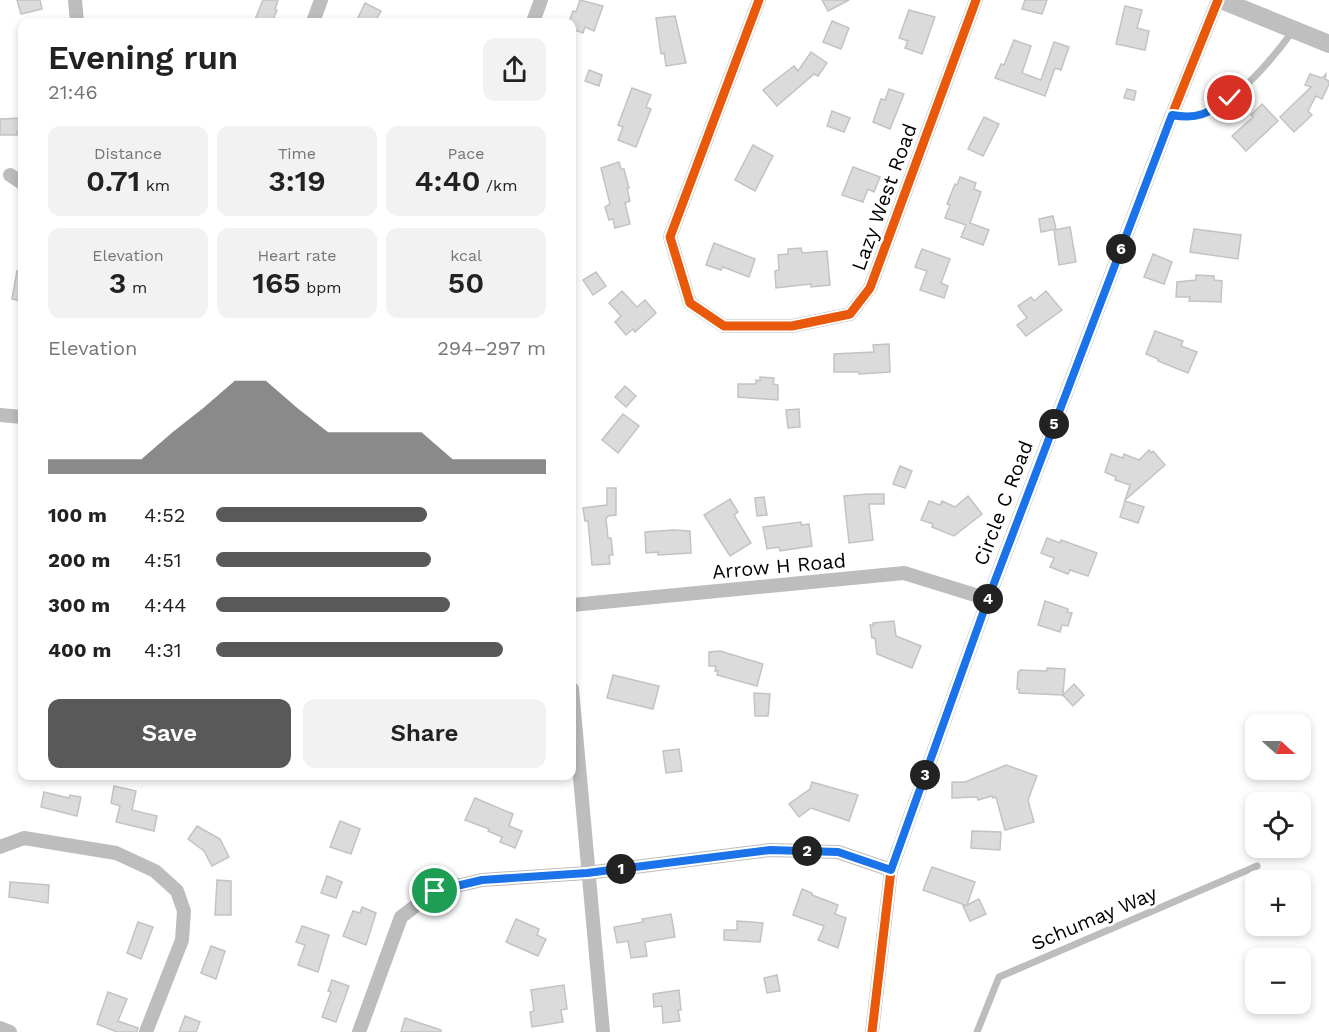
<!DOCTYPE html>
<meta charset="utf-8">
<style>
:root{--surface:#fff;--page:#f2f2f2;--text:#222;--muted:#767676;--accent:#595959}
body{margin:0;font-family:"Work Sans",sans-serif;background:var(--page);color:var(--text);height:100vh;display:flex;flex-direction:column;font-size:22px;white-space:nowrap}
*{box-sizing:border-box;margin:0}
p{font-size:20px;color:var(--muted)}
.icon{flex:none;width:33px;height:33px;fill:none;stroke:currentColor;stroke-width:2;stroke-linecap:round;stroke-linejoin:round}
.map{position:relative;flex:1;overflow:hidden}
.sheet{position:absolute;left:18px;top:18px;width:558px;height:762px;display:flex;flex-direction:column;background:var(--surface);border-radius:12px;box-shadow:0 3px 9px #0003}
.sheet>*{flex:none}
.needle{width:39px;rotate:111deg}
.controls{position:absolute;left:1245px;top:714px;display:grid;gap:12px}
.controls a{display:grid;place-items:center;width:66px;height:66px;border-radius:12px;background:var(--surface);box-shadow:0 3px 9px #0003;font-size:30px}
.pin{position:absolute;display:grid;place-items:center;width:51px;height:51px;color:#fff;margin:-26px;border:3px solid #fff;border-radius:50%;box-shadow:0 2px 6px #0007}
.km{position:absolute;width:30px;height:30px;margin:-15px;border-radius:50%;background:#222;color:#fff;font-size:16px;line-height:30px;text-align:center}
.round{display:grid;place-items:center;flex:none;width:63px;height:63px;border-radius:12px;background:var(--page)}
.summary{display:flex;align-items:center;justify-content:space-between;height:102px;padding:0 30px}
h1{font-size:33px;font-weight:600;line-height:45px}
.figures{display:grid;grid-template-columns:repeat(3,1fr);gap:9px;height:102px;padding:6px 30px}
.figures div{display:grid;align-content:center;border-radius:12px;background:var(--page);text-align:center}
.figures b{font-size:30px;font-weight:600}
.figures small{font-size:16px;font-weight:400}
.figures p{font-size:16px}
.chart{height:168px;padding:12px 30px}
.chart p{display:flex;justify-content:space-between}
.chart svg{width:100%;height:108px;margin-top:6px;fill:var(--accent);opacity:.7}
.primary-button{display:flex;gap:12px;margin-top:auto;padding:12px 30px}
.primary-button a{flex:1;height:69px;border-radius:12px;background:var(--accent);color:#fff;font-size:24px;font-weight:600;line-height:69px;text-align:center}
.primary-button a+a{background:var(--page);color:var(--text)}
ul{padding:0 30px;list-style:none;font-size:20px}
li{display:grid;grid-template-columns:96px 72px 1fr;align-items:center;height:45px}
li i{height:15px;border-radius:8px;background:var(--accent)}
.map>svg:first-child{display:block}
</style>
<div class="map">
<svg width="1329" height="1032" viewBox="0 0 1329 1032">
<rect width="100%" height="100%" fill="#fff"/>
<g fill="#dbdbdb" stroke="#c3c3c3" stroke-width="1.5">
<path d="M 17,0 L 40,0 L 42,9 L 21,14 Z"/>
<path d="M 263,0 L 278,0 L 275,9 L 277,10 L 272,22 L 254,22 Z"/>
<path d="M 580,0 L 603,6 L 594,31 L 585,27 L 583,33 L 572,29 L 572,22 L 569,22 L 573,11 L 576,12 Z"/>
<path d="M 822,0 L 849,0 L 828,11 Z"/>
<path d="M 1025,0 L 1047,0 L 1042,14 L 1022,9 Z"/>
<path d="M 365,3 L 381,11 L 375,22 L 356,22 Z"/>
<path d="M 1125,6 L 1142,10 L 1137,28 L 1149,31 L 1145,50 L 1116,44 Z"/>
<path d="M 909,10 L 935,17 L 922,54 L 905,48 L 908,41 L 899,38 Z"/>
<path d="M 675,16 L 686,63 L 666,66 L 664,53 L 661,54 L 656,18 Z"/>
<path d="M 832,21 L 849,28 L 841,49 L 823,42 Z"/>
<path d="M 1014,40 L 1031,46 L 1022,73 L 1041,80 L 1054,42 L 1069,47 L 1061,70 L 1055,68 L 1045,96 L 995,78 L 1001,64 L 1004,65 Z"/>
<path d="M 811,52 L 827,63 L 818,76 L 814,74 L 777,106 L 763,90 L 794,66 L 798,71 Z"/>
<path d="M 589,70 L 602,75 L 599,86 L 585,81 Z"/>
<path d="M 1310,74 L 1322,78 L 1326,74 L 1325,79 L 1329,81 L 1329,84 L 1322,99 L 1316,96 L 1308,111 L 1312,115 L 1294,132 L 1280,117 L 1311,87 L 1305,85 Z"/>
<path d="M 632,88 L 651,95 L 646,107 L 651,109 L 636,147 L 618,140 L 623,127 L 618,125 Z"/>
<path d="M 889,89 L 904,94 L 890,129 L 873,122 L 881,99 L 885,100 Z"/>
<path d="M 1127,89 L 1136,91 L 1134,100 L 1124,98 Z"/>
<path d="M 1262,104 L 1278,121 L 1246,151 L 1232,136 L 1253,117 L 1251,115 Z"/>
<path d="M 832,111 L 850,118 L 844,132 L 827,126 Z"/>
<path d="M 984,117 L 999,124 L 983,156 L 968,149 Z"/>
<path d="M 22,118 L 22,132 L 17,132 L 17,135 L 0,135 L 0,119 Z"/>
<path d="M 753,145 L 773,156 L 755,191 L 735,180 Z"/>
<path d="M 619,162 L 621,169 L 624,169 L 629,188 L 627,188 L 630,201 L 625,203 L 630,224 L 615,228 L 613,219 L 609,220 L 605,207 L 610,204 L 601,168 Z"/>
<path d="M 853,167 L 880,177 L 874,192 L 868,189 L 863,202 L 842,195 Z"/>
<path d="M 960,177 L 976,183 L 974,189 L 981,192 L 970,223 L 989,230 L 983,245 L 961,237 L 966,225 L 945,218 L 950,205 L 947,204 L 955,184 L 957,185 Z"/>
<path d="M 1053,216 L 1056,229 L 1041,232 L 1039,219 Z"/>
<path d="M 1070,227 L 1076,262 L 1059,265 L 1054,230 Z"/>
<path d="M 1194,229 L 1241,235 L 1238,259 L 1190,252 Z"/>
<path d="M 714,243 L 755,259 L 749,277 L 723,267 L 721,270 L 706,265 Z"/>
<path d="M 801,248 L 802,253 L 827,251 L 830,285 L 811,287 L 811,284 L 776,288 L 775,271 L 779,270 L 778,255 L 788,254 L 788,249 Z"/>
<path d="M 922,249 L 950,259 L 941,283 L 948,286 L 944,298 L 920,290 L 927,271 L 915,267 Z"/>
<path d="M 1153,254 L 1172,262 L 1164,284 L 1144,277 Z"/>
<path d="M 17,271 L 22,272 L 22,301 L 12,299 Z"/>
<path d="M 596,272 L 606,286 L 593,295 L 583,280 Z"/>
<path d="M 1196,275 L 1214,276 L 1214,280 L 1222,281 L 1221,302 L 1189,301 L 1190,297 L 1176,297 L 1177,282 L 1196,280 Z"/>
<path d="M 622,291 L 637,307 L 645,300 L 656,313 L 635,332 L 633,329 L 626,335 L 615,322 L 621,316 L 609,303 Z"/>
<path d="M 1046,291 L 1062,310 L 1026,336 L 1017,325 L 1027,318 L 1018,306 L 1031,297 L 1034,301 Z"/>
<path d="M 1155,331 L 1183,341 L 1181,346 L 1197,352 L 1188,373 L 1158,361 L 1158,359 L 1146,354 Z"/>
<path d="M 889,344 L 890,372 L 859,374 L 859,372 L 834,372 L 834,354 L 874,352 L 873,345 Z"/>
<path d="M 760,377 L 774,378 L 773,384 L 778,385 L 778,400 L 738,397 L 738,384 L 756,384 L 756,380 L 760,381 Z"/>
<path d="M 625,386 L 636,396 L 626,407 L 615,397 Z"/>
<path d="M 799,409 L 800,427 L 788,428 L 786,410 Z"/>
<path d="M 623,414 L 639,426 L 618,453 L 602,440 Z"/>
<path d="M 1149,450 L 1151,453 L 1153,451 L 1165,465 L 1125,500 L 1130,485 L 1115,480 L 1116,477 L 1105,472 L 1111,454 L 1123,458 L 1124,454 L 1139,460 Z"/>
<path d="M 900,466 L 912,471 L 905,488 L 893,484 Z"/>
<path d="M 607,488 L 616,488 L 616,515 L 608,516 L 606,519 L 608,538 L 611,538 L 613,555 L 609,555 L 610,564 L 592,565 L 588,521 L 585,521 L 583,508 L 607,505 Z"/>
<path d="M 868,494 L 884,494 L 884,504 L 869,504 L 873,540 L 849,543 L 844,496 Z"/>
<path d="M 968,496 L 982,514 L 954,536 L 932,527 L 933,524 L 921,520 L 929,501 L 940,505 L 942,501 L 955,507 Z"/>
<path d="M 764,497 L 767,515 L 757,516 L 755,498 Z"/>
<path d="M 730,499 L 738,512 L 734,515 L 751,543 L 730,556 L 704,515 Z"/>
<path d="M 1125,501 L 1144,507 L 1138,523 L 1120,517 Z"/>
<path d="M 801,522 L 801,525 L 809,524 L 812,546 L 780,551 L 779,547 L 767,549 L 763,527 Z"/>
<path d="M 673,530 L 690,531 L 691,553 L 658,555 L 658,552 L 646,553 L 645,532 Z"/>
<path d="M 1047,538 L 1060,543 L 1061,540 L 1097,553 L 1088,576 L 1070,570 L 1068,574 L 1050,567 L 1054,558 L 1041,553 Z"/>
<path d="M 1045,601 L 1068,609 L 1067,612 L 1072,613 L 1068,626 L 1062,625 L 1060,632 L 1038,625 Z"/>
<path d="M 894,621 L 896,636 L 921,646 L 912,668 L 877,654 L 875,638 L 872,638 L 870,625 L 874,625 L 873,623 Z"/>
<path d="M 720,651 L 763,664 L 757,686 L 717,675 L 718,671 L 715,671 L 716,666 L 709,666 L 709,652 Z"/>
<path d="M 1047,668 L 1065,669 L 1063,695 L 1074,684 L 1084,695 L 1073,706 L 1063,695 L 1019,693 L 1019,689 L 1017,689 L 1018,672 L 1020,672 L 1020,670 L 1047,671 Z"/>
<path d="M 613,675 L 659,686 L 653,709 L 607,698 Z"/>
<path d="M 754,693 L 770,694 L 768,716 L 755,716 Z"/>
<path d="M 679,749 L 682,771 L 666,773 L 663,751 Z"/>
<path d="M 1006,765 L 1037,776 L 1028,800 L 1034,822 L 1005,830 L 996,797 L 993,798 L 992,796 L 978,800 L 977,797 L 952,798 L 952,782 L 965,782 Z"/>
<path d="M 812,782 L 858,795 L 849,821 L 811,808 L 799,817 L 789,804 L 810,789 Z"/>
<path d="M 114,786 L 136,791 L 132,810 L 157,816 L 154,831 L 116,822 L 120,806 L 111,803 Z"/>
<path d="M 44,792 L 69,798 L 70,795 L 81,797 L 77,816 L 41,807 Z"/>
<path d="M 475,798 L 513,814 L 509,826 L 522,831 L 515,848 L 500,842 L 502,837 L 488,831 L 489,829 L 465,820 Z"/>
<path d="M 340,821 L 360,829 L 351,854 L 330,847 Z"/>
<path d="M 197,826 L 220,839 L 229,857 L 212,866 L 204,851 L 188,839 Z"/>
<path d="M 972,831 L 1001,832 L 1000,850 L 971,848 Z"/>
<path d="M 932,867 L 975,882 L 967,905 L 979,899 L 986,914 L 970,921 L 963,906 L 965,905 L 923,890 Z"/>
<path d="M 327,876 L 342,882 L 336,898 L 321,893 Z"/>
<path d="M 217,880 L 231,881 L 231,915 L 215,915 Z"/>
<path d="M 10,882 L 49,885 L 48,903 L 9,897 Z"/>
<path d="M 802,889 L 812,893 L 812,895 L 838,905 L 835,914 L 846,918 L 838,948 L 818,940 L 824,926 L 793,915 Z"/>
<path d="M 362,907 L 376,913 L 366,945 L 343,936 L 353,911 L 360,913 Z"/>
<path d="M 671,914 L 675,937 L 645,942 L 647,956 L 631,958 L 628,941 L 617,943 L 614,927 L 643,922 L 642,919 Z"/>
<path d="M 516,919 L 539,929 L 537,935 L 546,939 L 538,956 L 506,942 Z"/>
<path d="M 737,921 L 763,923 L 760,942 L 724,940 L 724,930 L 737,930 Z"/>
<path d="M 138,922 L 153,927 L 141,959 L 127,953 Z"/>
<path d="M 302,926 L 329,935 L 318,972 L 298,965 L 305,945 L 296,942 Z"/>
<path d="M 211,946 L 225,951 L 216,979 L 201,973 Z"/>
<path d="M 777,975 L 780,991 L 767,993 L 764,978 Z"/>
<path d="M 332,980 L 349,986 L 336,1022 L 322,1017 L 331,992 L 328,991 Z"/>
<path d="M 564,985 L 567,1009 L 561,1010 L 563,1022 L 532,1027 L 530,1012 L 534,1011 L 531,990 Z"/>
<path d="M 679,990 L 681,1010 L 678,1010 L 680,1021 L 663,1023 L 662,1006 L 654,1007 L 653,994 Z"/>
<path d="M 108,992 L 127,999 L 118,1021 L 138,1028 L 137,1032 L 117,1032 L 97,1024 Z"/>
<path d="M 185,1016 L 200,1022 L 196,1032 L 179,1032 Z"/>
<path d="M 405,1018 L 441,1030 L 441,1032 L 401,1032 Z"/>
</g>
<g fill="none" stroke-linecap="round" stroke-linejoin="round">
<g stroke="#bdbdbd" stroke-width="7">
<path d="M 1172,115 C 1179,116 1187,118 1195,117 C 1227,114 1274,57 1292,32"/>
<path d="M 977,1032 L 999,977 L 1257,866"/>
</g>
<g stroke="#bdbdbd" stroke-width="14">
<path d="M 75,0 L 77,22"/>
<path d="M 759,0 L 670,237 L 690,303 L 724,326 L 792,326 L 850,314 L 870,288 L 976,0"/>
<path d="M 313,22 L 321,0"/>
<path d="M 533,22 L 541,0"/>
<path d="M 10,175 L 22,183"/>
<path d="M 0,415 L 22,417"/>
<path d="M 572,605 L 904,573 L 988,599"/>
<path d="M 572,689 L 603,1032"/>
<path d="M 0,847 L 24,838 L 116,853 L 155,871 L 177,891 L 184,911 L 182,940 L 146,1032"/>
<path d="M 0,1028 L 10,1032"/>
<path d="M 359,1032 L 401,917 L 435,891 L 482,880 L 587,873 L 770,850 L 838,852 L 891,870"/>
<path d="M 872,1032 L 891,870 L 988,599 L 1169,122 L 1218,0"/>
</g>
<path stroke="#bfbfbf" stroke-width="18" d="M 1221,0 L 1329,44"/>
<defs>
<g id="cycleway">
<path d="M 759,0 L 670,237 L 690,303 L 724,326 L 792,326 L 850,314 L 870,288 L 976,0"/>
<path d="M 872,1032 L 891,870 L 988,599 L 1169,122 L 1218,0"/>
</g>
</defs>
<use href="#cycleway" stroke="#fff" stroke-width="13"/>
<use href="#cycleway" stroke="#e8590c" stroke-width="9"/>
</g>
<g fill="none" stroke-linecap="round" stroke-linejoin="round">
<defs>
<path id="route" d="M 435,891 L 482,880 L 587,873 L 770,850 L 838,852 L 891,870 L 988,599 L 1172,115 C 1199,120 1208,113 1230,98"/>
</defs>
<use href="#route" stroke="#fff" stroke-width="12"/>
<use href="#route" stroke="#1a73e8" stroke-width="8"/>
</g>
<g text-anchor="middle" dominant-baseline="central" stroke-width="6" stroke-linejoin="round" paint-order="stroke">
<g font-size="20" fill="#000" stroke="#fff">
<text transform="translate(884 197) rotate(-70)">Lazy West Road</text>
<text transform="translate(1003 503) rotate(-69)">Circle C Road</text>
<text transform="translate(779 566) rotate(-5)">Arrow H Road</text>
<text transform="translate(1094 918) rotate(-23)">Schumay Way</text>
</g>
</g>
</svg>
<div class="controls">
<a><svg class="needle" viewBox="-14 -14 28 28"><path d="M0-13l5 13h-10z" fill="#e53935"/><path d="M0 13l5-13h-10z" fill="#767676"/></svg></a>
<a><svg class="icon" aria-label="locate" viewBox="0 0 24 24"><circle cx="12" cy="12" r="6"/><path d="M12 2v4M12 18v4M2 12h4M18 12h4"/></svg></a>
<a>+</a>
<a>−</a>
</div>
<div class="pin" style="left:435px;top:891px;background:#1e9e55"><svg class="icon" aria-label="arrive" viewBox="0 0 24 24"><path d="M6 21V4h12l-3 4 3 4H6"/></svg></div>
<div class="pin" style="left:1230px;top:98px;background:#d93025"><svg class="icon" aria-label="check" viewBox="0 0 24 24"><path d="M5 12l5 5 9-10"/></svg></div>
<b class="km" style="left:621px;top:869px">1</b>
<b class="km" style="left:807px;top:851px">2</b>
<b class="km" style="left:925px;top:775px">3</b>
<b class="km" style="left:988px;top:599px">4</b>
<b class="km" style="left:1054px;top:424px">5</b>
<b class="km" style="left:1121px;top:249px">6</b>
<section class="sheet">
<div class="summary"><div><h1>Evening run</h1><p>21:46</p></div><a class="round"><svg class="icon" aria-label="share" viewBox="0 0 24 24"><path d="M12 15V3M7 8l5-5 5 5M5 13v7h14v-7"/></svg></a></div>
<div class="figures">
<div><p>Distance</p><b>0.71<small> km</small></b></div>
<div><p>Time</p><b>3:19</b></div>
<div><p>Pace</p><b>4:40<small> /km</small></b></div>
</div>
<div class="figures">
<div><p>Elevation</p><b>3<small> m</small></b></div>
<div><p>Heart rate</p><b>165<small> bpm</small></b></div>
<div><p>kcal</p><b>50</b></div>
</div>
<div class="chart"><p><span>Elevation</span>294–297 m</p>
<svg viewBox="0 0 160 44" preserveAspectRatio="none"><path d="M0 44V38L10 38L20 38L30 38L40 27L50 17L60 6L70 6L80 17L90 27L100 27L110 27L120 27L130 38L140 38L150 38L160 38V44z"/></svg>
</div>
<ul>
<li><b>100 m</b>4:52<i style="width:64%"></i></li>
<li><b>200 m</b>4:51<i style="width:65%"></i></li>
<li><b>300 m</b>4:44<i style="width:71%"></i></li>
<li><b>400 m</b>4:31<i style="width:87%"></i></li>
</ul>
<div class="primary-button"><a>Save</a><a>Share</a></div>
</section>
</div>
